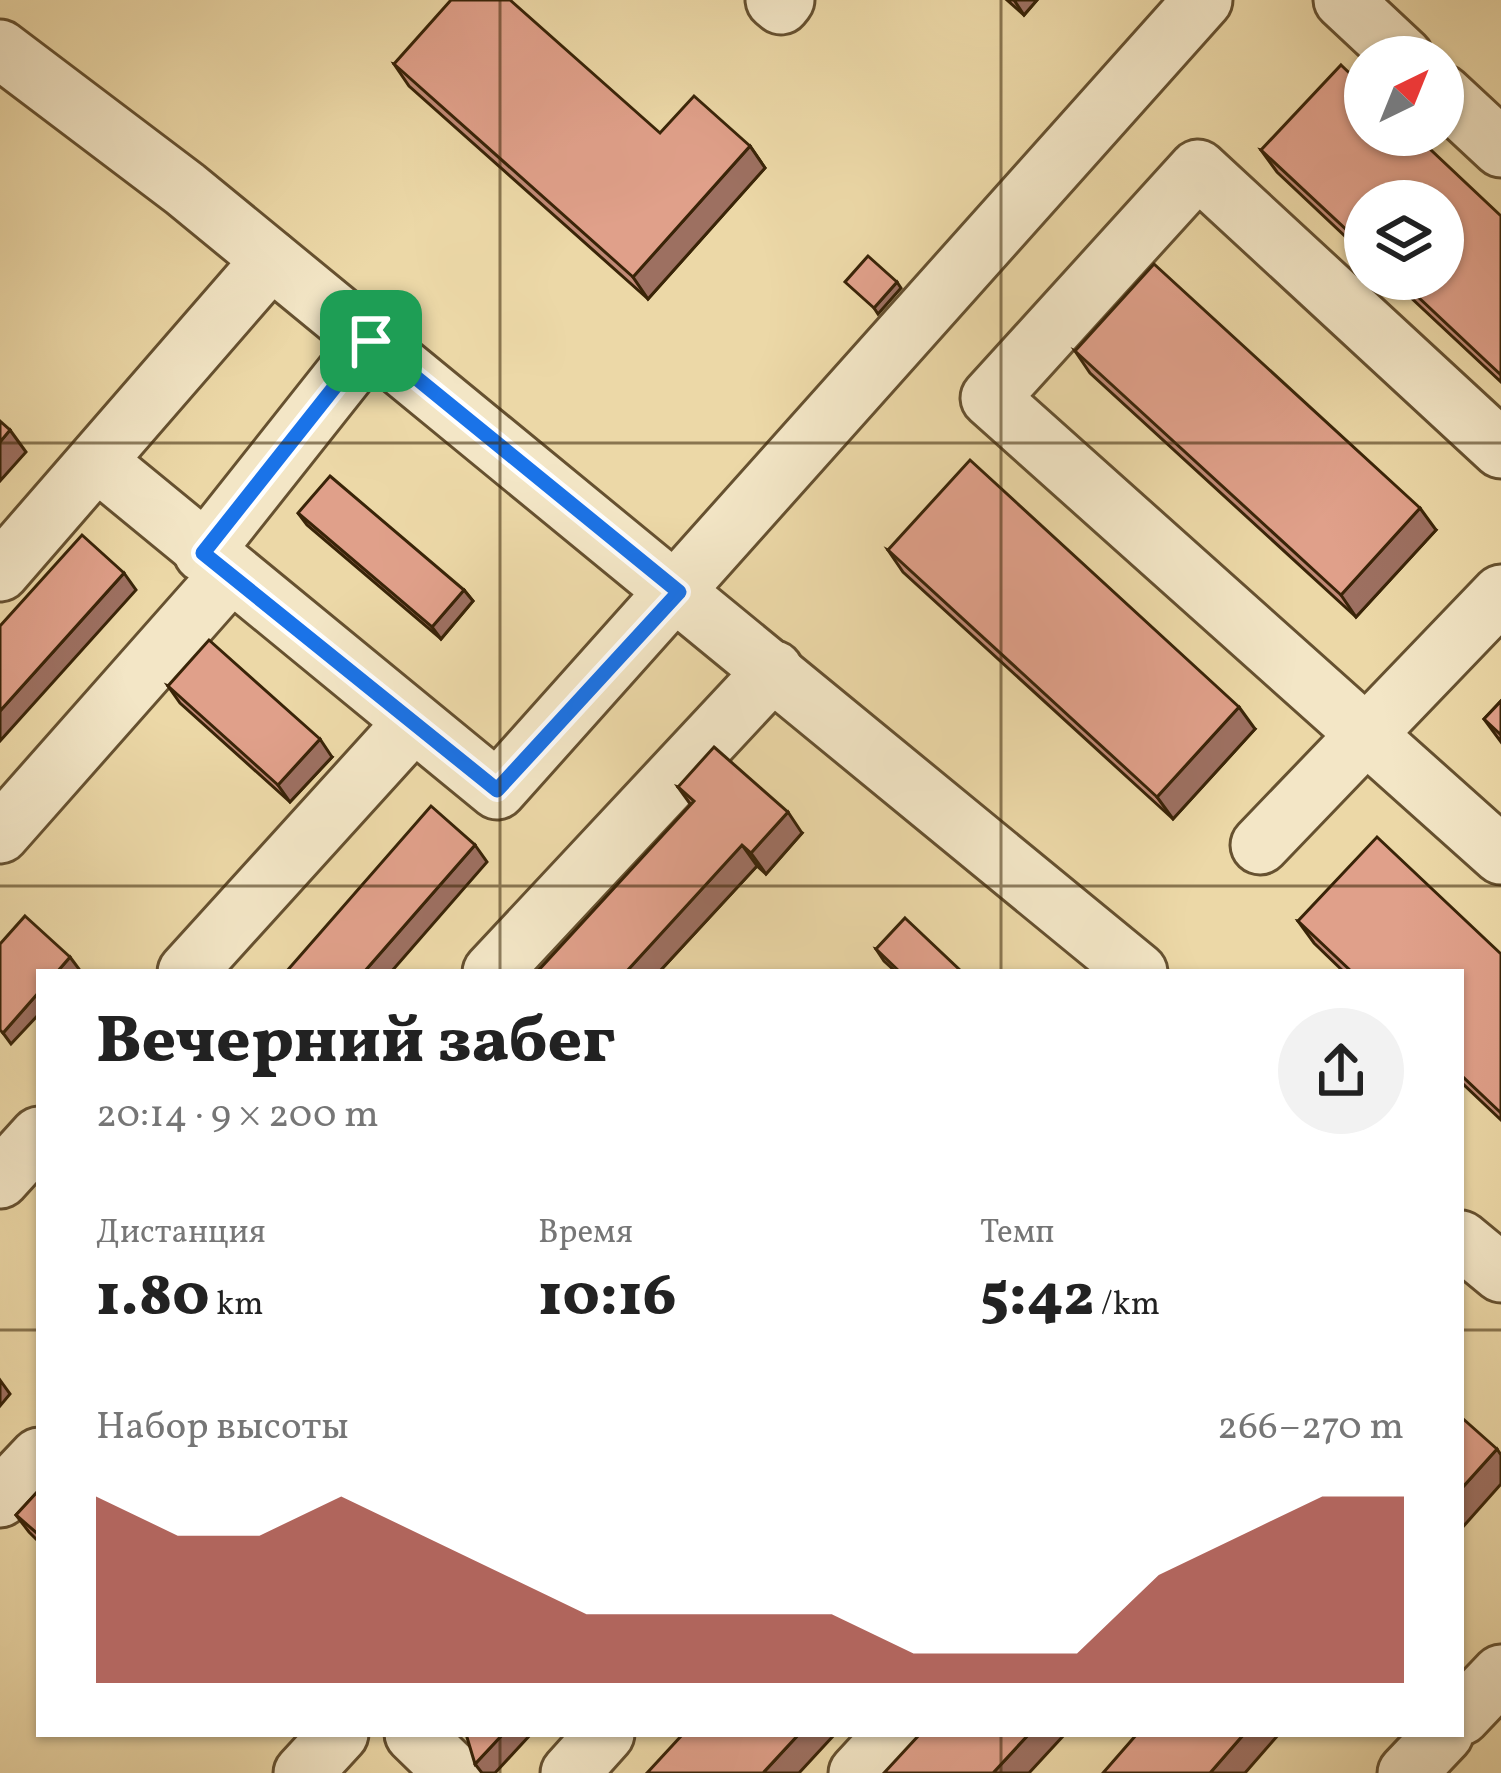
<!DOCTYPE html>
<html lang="ru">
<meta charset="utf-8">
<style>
:root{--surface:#fff;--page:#f2f2f2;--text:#222;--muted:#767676;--accent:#8f2418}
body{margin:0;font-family:Vollkorn,serif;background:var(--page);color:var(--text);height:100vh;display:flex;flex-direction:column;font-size:45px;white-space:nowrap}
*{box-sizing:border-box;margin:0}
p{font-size:39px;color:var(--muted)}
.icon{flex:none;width:66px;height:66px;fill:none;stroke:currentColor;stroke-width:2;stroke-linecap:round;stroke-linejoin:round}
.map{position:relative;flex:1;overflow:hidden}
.panel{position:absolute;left:36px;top:969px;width:1428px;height:768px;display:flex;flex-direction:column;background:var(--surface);border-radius:0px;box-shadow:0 3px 9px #0004}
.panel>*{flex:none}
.needle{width:78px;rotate:43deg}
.controls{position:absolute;left:1344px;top:36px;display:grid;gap:24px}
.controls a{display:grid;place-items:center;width:120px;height:120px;border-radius:50%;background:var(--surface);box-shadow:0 3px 9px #0004;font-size:60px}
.pin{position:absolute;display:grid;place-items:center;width:102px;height:102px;color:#fff;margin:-51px;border-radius:24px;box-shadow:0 6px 18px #0006}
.round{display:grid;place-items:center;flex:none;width:126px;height:126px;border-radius:63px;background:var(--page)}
.summary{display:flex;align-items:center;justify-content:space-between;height:204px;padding:0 60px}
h1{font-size:66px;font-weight:800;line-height:90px}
.figures{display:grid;grid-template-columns:repeat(3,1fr);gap:18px;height:204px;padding:12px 60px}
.figures div{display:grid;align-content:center}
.figures b{font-size:60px;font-weight:800}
.figures small{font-size:33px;font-weight:400}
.figures p{font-size:33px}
.chart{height:336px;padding:24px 60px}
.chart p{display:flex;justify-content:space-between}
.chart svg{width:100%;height:216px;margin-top:12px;fill:var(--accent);opacity:.7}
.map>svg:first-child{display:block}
</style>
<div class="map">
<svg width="1501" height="1773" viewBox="0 0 1501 1773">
<rect width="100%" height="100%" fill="#ecd8a7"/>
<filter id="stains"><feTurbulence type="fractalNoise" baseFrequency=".00167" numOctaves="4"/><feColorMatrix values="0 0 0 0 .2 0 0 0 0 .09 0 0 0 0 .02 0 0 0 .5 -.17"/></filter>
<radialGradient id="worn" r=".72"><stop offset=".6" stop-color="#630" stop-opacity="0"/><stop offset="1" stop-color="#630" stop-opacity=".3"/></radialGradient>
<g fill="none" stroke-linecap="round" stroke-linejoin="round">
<defs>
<g id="minor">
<path d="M 775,0 L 781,5 L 785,0"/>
<path d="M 1343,0 L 1404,57"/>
<path d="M 0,49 L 185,189 L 1138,972"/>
<path d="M 1443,94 L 1501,148"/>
<path d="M 1501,449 L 1198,169 L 990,398 L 1501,855"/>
<path d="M 99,463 L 497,790 L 1203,0"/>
<path d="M 203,553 L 371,341"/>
<path d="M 0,572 L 271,260"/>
<path d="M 0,834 L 229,575"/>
<path d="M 1260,845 L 1501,594"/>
<path d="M 187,972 L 412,724"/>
<path d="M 492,972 L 774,670"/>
<path d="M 0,1179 L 39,1136"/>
<path d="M 1461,1240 L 1501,1273"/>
<path d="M 0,1498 L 39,1457"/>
<path d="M 1461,1716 L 1501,1674"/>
<path d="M 414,1734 L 454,1773"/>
<path d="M 303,1773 L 339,1734"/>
<path d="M 570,1773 L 605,1734"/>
<path d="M 858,1773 L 894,1734"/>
<path d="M 1407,1773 L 1444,1734"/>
</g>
</defs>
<use href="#minor" stroke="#665130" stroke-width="63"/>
<use href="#minor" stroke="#f3e6c6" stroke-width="57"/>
</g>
<g fill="#c18a77" stroke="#392408" stroke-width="3">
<path d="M 1007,0 L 1037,0 L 1024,15 Z"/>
<path d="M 394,64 L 660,133 L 750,146 L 765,168 L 648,299 L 409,86 Z"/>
<path d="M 1261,150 L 1501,216 L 1501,382 L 1391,279 L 1443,279 L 1365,201 L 1365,255 L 1277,172 Z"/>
<path d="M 1075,351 L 1436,530 L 1356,617 L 1090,373 Z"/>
<path d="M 298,513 L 464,590 L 473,601 L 441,639 L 307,525 Z"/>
<path d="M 888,550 L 1255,729 L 1173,819 L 903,572 Z"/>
<path d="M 168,686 L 332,757 L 290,802 L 180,703 Z"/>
<path d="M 1501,701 L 1501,742 L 1484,719 Z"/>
<path d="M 678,787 L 802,833 L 766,874 L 757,866 L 659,972 L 537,972 L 691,805 Z"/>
<path d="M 1298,921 L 1501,954 L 1501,1120 L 1461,1082 L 1461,972 L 1344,972 L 1314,943 Z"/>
<path d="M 876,949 L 962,972 L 896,972 L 884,961 Z"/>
<path d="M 39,1490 L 39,1542 L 29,1532 L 16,1515 Z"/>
</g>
<g fill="#9d7061" stroke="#392408" stroke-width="3">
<path d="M 1014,0 L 1037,0 L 1024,15 Z"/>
<path d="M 750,146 L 765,168 L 648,299 L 633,277 Z"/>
<path d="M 897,282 L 901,288 L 878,314 L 874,308 Z"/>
<path d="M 10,430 L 26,452 L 0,481 L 0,442 Z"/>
<path d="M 1420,508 L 1436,530 L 1356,617 L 1341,595 Z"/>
<path d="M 124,573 L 136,590 L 0,741 L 0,711 Z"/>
<path d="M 464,590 L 473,601 L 441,639 L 432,627 Z"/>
<path d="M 1239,707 L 1255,729 L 1173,819 L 1157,797 Z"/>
<path d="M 320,739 L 332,757 L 290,802 L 278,785 Z"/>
<path d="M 788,812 L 802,833 L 766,874 L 751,853 Z"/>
<path d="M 475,845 L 487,862 L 391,972 L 364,972 Z"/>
<path d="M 742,845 L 757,866 L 659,972 L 626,972 Z"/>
<path d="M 70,957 L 79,969 L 76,972 L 57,972 Z"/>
<path d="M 39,992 L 39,1014 L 11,1044 L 3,1033 Z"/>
<path d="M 0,1380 L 10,1394 L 0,1406 Z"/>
<path d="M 1497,1449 L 1501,1455 L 1501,1484 L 1461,1529 L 1461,1489 Z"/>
<path d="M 503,1734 L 531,1734 L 495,1773 L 482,1773 L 475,1764 Z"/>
<path d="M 799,1734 L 835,1734 L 799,1773 L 763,1773 Z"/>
<path d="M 1029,1734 L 1065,1734 L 1029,1773 L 993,1773 Z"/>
<path d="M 1244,1734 L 1279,1734 L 1245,1773 L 1210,1773 Z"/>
</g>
<g fill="#e0a08a" stroke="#392408" stroke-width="3">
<path d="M 451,0 L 510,0 L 660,133 L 694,96 L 750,146 L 633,277 L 394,64 Z"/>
<path d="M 1341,65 L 1365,88 L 1365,135 L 1415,135 L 1501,216 L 1501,375 L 1399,279 L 1443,279 L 1443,201 L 1365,201 L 1365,247 L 1261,150 Z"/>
<path d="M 868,256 L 897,282 L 874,308 L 845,282 Z"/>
<path d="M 1154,264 L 1420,508 L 1341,595 L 1075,351 Z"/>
<path d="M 0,421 L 10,430 L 0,442 Z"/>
<path d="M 970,460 L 1239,707 L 1157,797 L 888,550 Z"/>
<path d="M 330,476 L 464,590 L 432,627 L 298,513 Z"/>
<path d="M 82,535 L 124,573 L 0,711 L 0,626 Z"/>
<path d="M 209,640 L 320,739 L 278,785 L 168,686 Z"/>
<path d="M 1501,701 L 1501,735 L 1484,719 Z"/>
<path d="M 714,747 L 788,812 L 751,853 L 742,845 L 626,972 L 537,972 L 694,801 L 678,787 Z"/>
<path d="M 431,806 L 475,845 L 364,972 L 286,972 Z"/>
<path d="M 1377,837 L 1501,954 L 1501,1113 L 1461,1075 L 1461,972 L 1352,972 L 1298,921 Z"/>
<path d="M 25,916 L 70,957 L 57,972 L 39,972 L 39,992 L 3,1033 L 0,1030 L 0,944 Z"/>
<path d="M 905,918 L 962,972 L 900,972 L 876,949 Z"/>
<path d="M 1461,1417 L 1497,1449 L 1461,1489 Z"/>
<path d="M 39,1490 L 39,1535 L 16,1515 Z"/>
<path d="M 466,1734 L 503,1734 L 475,1764 Z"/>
<path d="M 683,1734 L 799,1734 L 763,1773 L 647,1773 Z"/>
<path d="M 920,1734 L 1029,1734 L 993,1773 L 884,1773 Z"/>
<path d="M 1137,1734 L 1244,1734 L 1210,1773 L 1103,1773 Z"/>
</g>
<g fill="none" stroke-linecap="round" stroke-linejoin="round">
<defs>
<path id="route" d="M 371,341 L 679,592 L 497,790 L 203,553 Z"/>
</defs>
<use href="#route" stroke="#fff" stroke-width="24"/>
<use href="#route" stroke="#1a73e8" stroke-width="15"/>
</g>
<path fill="none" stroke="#392408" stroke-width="3" stroke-opacity="0.55" d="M 500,0 L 500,972M 1001,0 L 1001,972M 0,443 L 1501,443M 0,886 L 1501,886M 0,1330 L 39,1330M 1461,1330 L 1501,1330M 500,1734 L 500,1773M 1001,1734 L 1001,1773"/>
<rect width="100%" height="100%" filter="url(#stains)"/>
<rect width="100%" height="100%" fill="url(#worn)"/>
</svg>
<div class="controls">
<a><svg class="needle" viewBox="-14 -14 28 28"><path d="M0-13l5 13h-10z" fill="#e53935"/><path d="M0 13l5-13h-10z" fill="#767676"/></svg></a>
<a><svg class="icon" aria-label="layers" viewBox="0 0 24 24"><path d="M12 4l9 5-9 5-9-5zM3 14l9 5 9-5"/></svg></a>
</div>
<div class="pin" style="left:371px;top:341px;background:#1e9e55"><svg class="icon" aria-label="arrive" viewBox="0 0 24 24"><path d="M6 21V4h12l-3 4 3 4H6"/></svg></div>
<section class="panel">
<div class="summary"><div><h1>Вечерний забег</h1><p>20:14 · 9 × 200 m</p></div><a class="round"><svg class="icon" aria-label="share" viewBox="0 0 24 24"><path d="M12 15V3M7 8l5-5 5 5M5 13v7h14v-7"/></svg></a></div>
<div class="figures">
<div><p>Дистанция</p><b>1.80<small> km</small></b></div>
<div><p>Время</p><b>10:16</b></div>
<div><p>Темп</p><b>5:42<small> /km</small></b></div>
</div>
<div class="chart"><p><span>Набор высоты</span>266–270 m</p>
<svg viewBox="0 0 160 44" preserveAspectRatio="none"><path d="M0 44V6L10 14L20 14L30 6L40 14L50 22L60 30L70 30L80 30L90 30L100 38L110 38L120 38L130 22L140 14L150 6L160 6V44z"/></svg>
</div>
</section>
</div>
